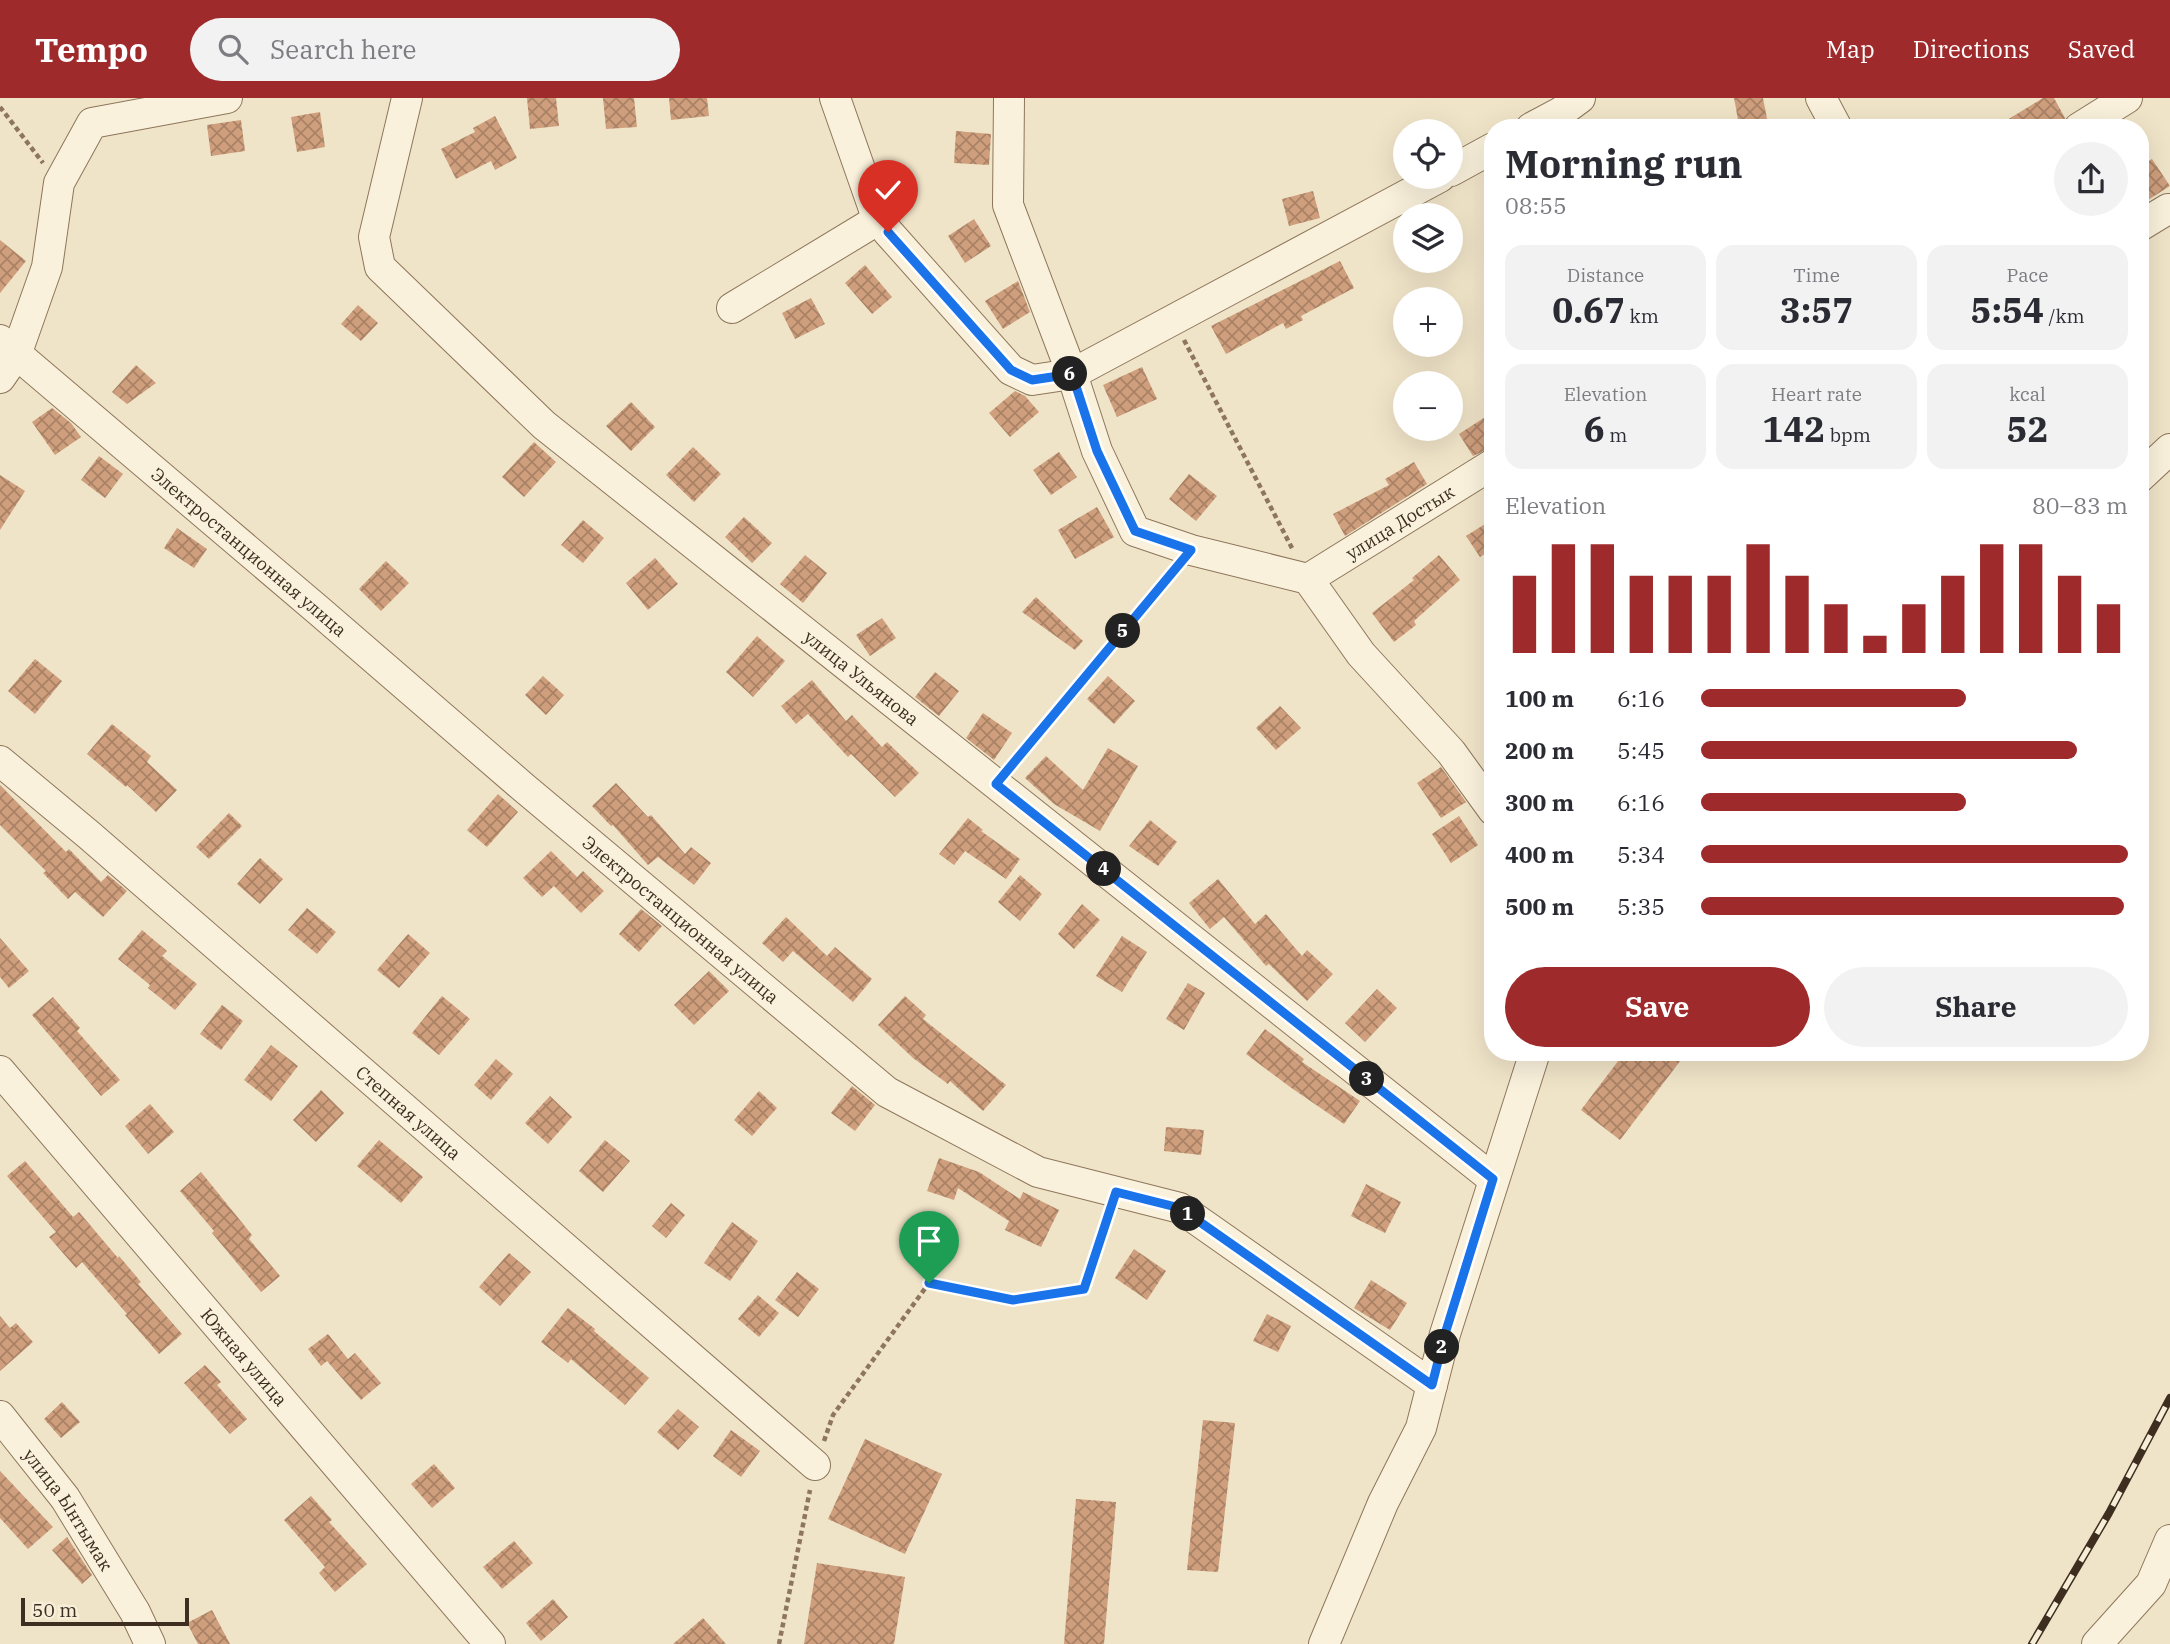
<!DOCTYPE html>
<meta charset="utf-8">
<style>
:root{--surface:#fff;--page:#f2f2f3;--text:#2b2b33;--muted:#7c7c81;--accent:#9e2a2b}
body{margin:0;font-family:"IBM Plex Serif",serif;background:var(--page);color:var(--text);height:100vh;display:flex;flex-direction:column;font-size:26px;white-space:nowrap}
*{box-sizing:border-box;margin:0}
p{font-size:23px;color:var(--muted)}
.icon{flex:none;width:38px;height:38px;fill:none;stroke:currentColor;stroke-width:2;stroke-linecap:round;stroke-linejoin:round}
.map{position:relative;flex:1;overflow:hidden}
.sheet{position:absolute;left:1484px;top:21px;width:665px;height:942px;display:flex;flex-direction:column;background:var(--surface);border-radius:28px;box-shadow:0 7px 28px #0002}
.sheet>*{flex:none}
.controls{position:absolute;left:1393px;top:21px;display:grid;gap:14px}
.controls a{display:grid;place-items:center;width:70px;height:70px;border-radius:50%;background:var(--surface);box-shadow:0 7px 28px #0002;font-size:35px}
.scale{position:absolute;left:21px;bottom:18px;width:168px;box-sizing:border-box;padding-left:7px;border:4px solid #3d2e20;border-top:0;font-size:19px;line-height:24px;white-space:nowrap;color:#3d2e20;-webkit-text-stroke:5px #f7eed8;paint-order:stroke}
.pin{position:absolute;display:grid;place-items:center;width:60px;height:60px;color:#fff;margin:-72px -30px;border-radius:50% 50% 50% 0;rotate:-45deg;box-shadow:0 0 7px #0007}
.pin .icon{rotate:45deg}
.km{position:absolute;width:35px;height:35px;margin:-18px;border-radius:50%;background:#222;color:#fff;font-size:19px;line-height:35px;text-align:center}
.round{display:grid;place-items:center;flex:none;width:74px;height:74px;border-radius:37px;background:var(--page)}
.summary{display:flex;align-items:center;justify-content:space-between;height:119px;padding:0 21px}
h1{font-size:38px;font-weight:700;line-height:52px}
.figures{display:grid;grid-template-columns:repeat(3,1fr);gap:10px;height:119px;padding:7px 21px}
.figures div{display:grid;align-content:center;border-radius:18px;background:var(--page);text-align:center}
.figures b{font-size:35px;font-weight:700}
.figures small{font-size:19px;font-weight:400}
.figures p{font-size:19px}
.chart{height:196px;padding:14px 21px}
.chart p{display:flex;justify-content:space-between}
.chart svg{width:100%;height:126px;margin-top:7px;stroke:var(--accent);stroke-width:6}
.button{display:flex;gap:14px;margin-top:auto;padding:14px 21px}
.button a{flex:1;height:80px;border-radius:42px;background:var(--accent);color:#fff;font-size:28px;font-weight:700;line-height:80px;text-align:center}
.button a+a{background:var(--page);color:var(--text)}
ul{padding:0 21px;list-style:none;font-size:23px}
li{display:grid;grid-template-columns:112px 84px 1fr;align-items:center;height:52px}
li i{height:18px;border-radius:9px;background:var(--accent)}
header{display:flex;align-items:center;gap:42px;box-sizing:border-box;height:98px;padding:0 35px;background:var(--accent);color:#fff}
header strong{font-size:33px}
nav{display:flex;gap:38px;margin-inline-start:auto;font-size:24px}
.search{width:490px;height:63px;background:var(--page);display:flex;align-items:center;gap:18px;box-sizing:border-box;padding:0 24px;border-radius:38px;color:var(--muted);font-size:26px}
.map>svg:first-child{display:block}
</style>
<header>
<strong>Tempo</strong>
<div class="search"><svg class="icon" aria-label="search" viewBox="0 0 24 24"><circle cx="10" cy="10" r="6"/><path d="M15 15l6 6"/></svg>Search here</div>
<nav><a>Map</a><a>Directions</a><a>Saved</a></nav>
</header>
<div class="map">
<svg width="2170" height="1546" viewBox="0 0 2170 1546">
<defs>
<pattern id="building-cross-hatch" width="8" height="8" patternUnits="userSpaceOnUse" patternTransform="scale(1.75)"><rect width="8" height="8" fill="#cf9f7d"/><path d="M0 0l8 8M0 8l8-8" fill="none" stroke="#a98266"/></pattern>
</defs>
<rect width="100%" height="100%" fill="#f0e4c8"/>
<g fill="url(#building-cross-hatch)">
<path d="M 527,0 L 556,0 L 559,28 L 530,31 Z"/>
<path d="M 603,0 L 634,0 L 637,29 L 606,31 Z"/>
<path d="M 669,0 L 707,0 L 709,18 L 671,22 Z"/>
<path d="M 1734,0 L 1763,0 L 1767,21 L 1739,27 Z"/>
<path d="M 2043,0 L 2054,0 L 2065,20 L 2063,24 L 2053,30 L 1994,30 Z"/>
<path d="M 320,14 L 325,49 L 297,54 L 291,19 Z"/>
<path d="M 495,18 L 517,60 L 495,72 L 491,63 L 456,81 L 441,51 L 475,34 L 473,30 Z"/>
<path d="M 241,22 L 245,53 L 211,58 L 207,27 Z"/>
<path d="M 956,33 L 991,36 L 989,67 L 954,65 Z"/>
<path d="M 2152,61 L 2170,88 L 2140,107 L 2140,69 Z"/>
<path d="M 1313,93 L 1320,120 L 1289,128 L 1282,101 Z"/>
<path d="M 974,121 L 991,148 L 965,165 L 948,138 Z"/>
<path d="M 0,142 L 26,163 L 0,195 Z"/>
<path d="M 1340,163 L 1354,190 L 1301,218 L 1303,222 L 1286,231 L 1283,225 L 1226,256 L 1211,228 Z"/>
<path d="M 865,167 L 892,199 L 872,216 L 845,185 Z"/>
<path d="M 1018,183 L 1030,214 L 1003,231 L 985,203 Z"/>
<path d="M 811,200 L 825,226 L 795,241 L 782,215 Z"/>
<path d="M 358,207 L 378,225 L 361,243 L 341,226 Z"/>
<path d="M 136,267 L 156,285 L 127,306 L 112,294 Z"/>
<path d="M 1142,269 L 1157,301 L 1117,319 L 1103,287 Z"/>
<path d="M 1015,293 L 1025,298 L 1039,314 L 1010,339 L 989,315 Z"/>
<path d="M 631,304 L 655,329 L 631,353 L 606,328 Z"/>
<path d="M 52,310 L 71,325 L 81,339 L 55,357 L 32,324 Z"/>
<path d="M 1493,314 L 1493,349 L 1473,358 L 1459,336 Z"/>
<path d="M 534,344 L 556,364 L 524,399 L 502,379 Z"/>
<path d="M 693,349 L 721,376 L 694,404 L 666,377 Z"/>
<path d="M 1059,354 L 1077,379 L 1051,397 L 1033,372 Z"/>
<path d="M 99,358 L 123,376 L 105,400 L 81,382 Z"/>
<path d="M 1414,364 L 1427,386 L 1345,438 L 1333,416 L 1389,387 L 1385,381 Z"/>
<path d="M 1189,376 L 1217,398 L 1196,423 L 1169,401 Z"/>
<path d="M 0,377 L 25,393 L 0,432 Z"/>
<path d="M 1097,409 L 1114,439 L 1075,461 L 1058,432 Z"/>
<path d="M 744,419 L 772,445 L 752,465 L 725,439 Z"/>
<path d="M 1493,421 L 1493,451 L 1480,459 L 1466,438 Z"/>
<path d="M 583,422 L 604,440 L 583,465 L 561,447 Z"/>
<path d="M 177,430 L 207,451 L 194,470 L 164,450 Z"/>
<path d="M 805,457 L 827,475 L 803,505 L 780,486 Z"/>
<path d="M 1439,457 L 1460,482 L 1414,523 L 1416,527 L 1394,544 L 1372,515 L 1414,482 L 1412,480 Z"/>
<path d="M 655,460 L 678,486 L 648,512 L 626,485 Z"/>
<path d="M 386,463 L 409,485 L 381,513 L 359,491 Z"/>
<path d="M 1036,499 L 1083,543 L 1075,552 L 1022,514 Z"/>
<path d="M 882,520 L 896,540 L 870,558 L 856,537 Z"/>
<path d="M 757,538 L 785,563 L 753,599 L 726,574 Z"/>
<path d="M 35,561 L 62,583 L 35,616 L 8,593 Z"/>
<path d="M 935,574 L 959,593 L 939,618 L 915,599 Z"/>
<path d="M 543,578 L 564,597 L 546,617 L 525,597 Z"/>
<path d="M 1108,578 L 1135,603 L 1114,626 L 1087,601 Z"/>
<path d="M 812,582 L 846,623 L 852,617 L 882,649 L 887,644 L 919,675 L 895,699 L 851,656 L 848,659 L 808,616 L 796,626 L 781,608 Z"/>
<path d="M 1280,608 L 1301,630 L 1276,652 L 1256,630 Z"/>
<path d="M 983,615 L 1012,635 L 994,662 L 966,640 Z"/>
<path d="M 112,626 L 151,658 L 147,664 L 177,692 L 156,714 L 127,687 L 126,689 L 87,656 Z"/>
<path d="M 1108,650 L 1138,668 L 1100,733 L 1054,706 L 1025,680 L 1046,658 L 1083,692 Z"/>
<path d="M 1441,669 L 1466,704 L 1441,720 L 1417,685 Z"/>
<path d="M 616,685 L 648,719 L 651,717 L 685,756 L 691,749 L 711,765 L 694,787 L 658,759 L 648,767 L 613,727 L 611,728 L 592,708 Z"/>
<path d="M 0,687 L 66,754 L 69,751 L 101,784 L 108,777 L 127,793 L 103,819 L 75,794 L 68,801 L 43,775 L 46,773 L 0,727 Z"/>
<path d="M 498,696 L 518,714 L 487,749 L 467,732 Z"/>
<path d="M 229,715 L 242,728 L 209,761 L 196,749 Z"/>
<path d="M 1459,718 L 1478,747 L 1451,765 L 1432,736 Z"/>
<path d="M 968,720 L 983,732 L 981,733 L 1020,761 L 1006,781 L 965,753 L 954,767 L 939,756 Z"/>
<path d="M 1150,722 L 1177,744 L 1158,768 L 1129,748 Z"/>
<path d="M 551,753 L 577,779 L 583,773 L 604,793 L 581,815 L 554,788 L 542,799 L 523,780 Z"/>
<path d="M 260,760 L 283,781 L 260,806 L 237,786 Z"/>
<path d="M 1020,777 L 1042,796 L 1020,823 L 998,804 Z"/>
<path d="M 1218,781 L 1255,826 L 1266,816 L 1302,858 L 1307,852 L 1333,876 L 1307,903 L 1269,866 L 1266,868 L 1224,819 L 1210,831 L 1189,805 Z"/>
<path d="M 1082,806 L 1100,822 L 1074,851 L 1058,836 Z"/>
<path d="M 307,810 L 336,834 L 317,856 L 288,832 Z"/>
<path d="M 641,811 L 662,828 L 639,854 L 619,836 Z"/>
<path d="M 786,819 L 827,858 L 835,849 L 872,881 L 853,904 L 793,853 L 783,864 L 762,845 Z"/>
<path d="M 142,832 L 167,853 L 162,858 L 197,886 L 175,912 L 148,890 L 150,887 L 118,861 Z"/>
<path d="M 408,836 L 430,855 L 399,890 L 377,872 Z"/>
<path d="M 1122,838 L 1147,854 L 1122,894 L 1096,878 Z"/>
<path d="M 0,840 L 29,873 L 9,890 L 0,879 Z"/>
<path d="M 709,873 L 729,893 L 694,927 L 674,907 Z"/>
<path d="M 1188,885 L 1205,895 L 1184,932 L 1166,921 Z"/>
<path d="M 1377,891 L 1397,910 L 1365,944 L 1345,925 Z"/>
<path d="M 442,898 L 470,921 L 439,957 L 412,935 Z"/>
<path d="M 905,898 L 926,917 L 923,921 L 1006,987 L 983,1013 L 950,983 L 948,986 L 913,960 L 878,927 Z"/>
<path d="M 53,899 L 80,930 L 77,933 L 120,982 L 101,998 L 32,917 Z"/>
<path d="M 222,907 L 243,923 L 221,952 L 200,936 Z"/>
<path d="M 1265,931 L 1304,961 L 1302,964 L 1360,1003 L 1344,1026 L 1290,989 L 1246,956 Z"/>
<path d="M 271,947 L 298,968 L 271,1003 L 244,982 Z"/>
<path d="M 1625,954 L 1687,954 L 1620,1042 L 1581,1012 Z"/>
<path d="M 496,961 L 513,976 L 491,1002 L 474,987 Z"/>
<path d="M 852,988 L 875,1007 L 855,1033 L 831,1015 Z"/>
<path d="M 321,992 L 344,1015 L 316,1044 L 293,1022 Z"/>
<path d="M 759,993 L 777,1010 L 752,1038 L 734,1022 Z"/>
<path d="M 550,998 L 572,1019 L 548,1046 L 525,1025 Z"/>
<path d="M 150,1006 L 174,1034 L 148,1056 L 125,1028 Z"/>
<path d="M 1166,1029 L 1204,1032 L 1201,1057 L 1164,1053 Z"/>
<path d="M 379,1042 L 423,1079 L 401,1105 L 357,1068 Z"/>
<path d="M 605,1042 L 630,1063 L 603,1094 L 579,1073 Z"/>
<path d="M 939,1060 L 979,1074 L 1020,1101 L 1023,1094 L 1059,1112 L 1041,1149 L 1005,1132 L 1009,1123 L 958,1090 L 954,1102 L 927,1093 Z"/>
<path d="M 25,1063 L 73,1119 L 79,1114 L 118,1160 L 119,1158 L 141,1184 L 138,1186 L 182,1236 L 159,1256 L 125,1217 L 127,1216 L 82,1164 L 76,1170 L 49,1139 L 56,1134 L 7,1078 Z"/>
<path d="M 201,1074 L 252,1137 L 249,1141 L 280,1178 L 261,1194 L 212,1135 L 214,1133 L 180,1093 Z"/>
<path d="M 1366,1086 L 1401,1104 L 1385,1135 L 1351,1118 Z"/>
<path d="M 671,1105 L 685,1117 L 666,1140 L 652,1128 Z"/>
<path d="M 732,1124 L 758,1143 L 730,1183 L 704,1165 Z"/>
<path d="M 1134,1151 L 1166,1173 L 1147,1202 L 1115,1180 Z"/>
<path d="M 509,1155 L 531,1174 L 500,1208 L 479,1189 Z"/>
<path d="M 797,1174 L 819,1191 L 798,1219 L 775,1202 Z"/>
<path d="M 1371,1182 L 1407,1205 L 1390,1232 L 1354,1210 Z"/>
<path d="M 758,1197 L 779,1215 L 759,1239 L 738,1221 Z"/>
<path d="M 568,1210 L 595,1231 L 594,1233 L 649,1280 L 625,1307 L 571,1261 L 568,1265 L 541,1244 Z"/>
<path d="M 1267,1216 L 1291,1228 L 1278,1254 L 1253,1243 Z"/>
<path d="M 0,1218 L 10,1230 L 16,1225 L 33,1244 L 0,1273 Z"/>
<path d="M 328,1236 L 348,1261 L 355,1255 L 381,1285 L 361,1302 L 327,1263 L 321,1268 L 308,1251 Z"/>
<path d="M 205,1267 L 221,1284 L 217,1287 L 247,1321 L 230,1336 L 184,1285 Z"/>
<path d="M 62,1304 L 80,1324 L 61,1340 L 44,1321 Z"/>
<path d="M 678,1311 L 699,1329 L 678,1352 L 657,1334 Z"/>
<path d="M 1203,1322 L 1235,1325 L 1218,1474 L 1187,1472 Z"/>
<path d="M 731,1332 L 760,1353 L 741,1379 L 713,1358 Z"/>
<path d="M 865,1341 L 942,1376 L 905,1456 L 828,1421 Z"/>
<path d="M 434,1366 L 455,1390 L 432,1410 L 411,1386 Z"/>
<path d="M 0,1373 L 53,1429 L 28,1451 L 0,1420 Z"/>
<path d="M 311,1398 L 332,1422 L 329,1424 L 367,1466 L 335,1494 L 319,1475 L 325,1469 L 284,1422 Z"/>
<path d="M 1076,1401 L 1116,1404 L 1104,1546 L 1064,1546 Z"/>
<path d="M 67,1439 L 92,1477 L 82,1486 L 52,1452 Z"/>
<path d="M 514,1443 L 533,1465 L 502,1491 L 483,1469 Z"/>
<path d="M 817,1465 L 905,1479 L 894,1546 L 804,1546 Z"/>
<path d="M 553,1501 L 568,1519 L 541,1543 L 526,1525 Z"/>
<path d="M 212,1512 L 230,1546 L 198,1546 L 187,1525 Z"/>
<path d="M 703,1520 L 726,1546 L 673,1546 Z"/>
</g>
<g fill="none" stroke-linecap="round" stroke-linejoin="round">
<defs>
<g id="minor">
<path id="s1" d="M 407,0 L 374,139 L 380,169 L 544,327 L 1493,1081"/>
<path d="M 835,0 L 875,114 L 888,134 L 1011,272 L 1032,282 L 1072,276 L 1440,79"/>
<path d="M 1009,0 L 1008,107 L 1072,276 L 1097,353 L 1135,433 L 1191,452 L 1308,481 L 1361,556 L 1451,654 L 1493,712"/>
<path d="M 1821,0 L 1837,30"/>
<path d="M 1531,30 L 1561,14 L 1580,0"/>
<path d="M 2079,30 L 2127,0"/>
<path d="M 1451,73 L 1493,50"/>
<path d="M 2140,128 L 2168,111"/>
<path d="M 732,210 L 879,121"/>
<path id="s2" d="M 0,242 L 318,512 L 523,689 L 887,994 L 1038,1074 L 1180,1110 L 1432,1287"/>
<path d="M 0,280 L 16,257 L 47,169 L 59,85 L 92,25 L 227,0"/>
<path d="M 2140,379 L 2170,351"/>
<path id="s3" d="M 1308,481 L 1493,366"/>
<path id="s4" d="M 0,663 L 89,737 L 815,1367"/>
<path id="s5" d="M 0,973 L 490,1546"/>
<path id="s6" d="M 0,1318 L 65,1400 L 135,1514 L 150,1546"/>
<path d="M 1324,1546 L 1383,1405 L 1421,1330 L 1445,1236 L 1535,954"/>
<path d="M 2097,1546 L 2151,1486 L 2170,1442"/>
</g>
</defs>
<use href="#minor" stroke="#8d765c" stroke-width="32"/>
<g stroke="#8d765c" stroke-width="4.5" stroke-dasharray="5 3.5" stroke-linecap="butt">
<path d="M 0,9 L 43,65"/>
<path d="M 1184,242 L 1293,452"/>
<path d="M 1012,667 L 1174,472"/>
<path d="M 824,1343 L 833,1317 L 929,1185 L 1013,1202 L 1084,1191 L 1108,1118"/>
<path d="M 779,1546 L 810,1392"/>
</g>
<use href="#minor" stroke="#faf1dc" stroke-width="30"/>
<defs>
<path id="rail" d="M 2032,1546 L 2109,1415 L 2170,1300"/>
</defs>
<use href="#rail" stroke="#3d2e20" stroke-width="8"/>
<use href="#rail" stroke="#f7eed8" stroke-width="5" stroke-dasharray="16" stroke-linecap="butt"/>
</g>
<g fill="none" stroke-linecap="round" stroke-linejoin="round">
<defs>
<path id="route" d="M 888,134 L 1011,272 L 1032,282 L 1072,276 L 1097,353 L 1135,433 L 1191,452 L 996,686 L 1493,1081 L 1445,1236 L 1432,1287 L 1180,1110 L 1116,1094 L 1084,1191 L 1013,1202 L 929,1185"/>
</defs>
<use href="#route" stroke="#fff" stroke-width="14"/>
<use href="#route" stroke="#1a73e8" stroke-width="9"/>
</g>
<g text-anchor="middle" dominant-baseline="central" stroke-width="5" stroke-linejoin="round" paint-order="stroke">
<g font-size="18" fill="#3d2e20" stroke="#f7eed8">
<text stroke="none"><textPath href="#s3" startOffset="108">улица Достык</textPath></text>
<text stroke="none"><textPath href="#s2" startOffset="327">Электростанционная улица</textPath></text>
<text stroke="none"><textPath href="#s1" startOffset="807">улица Ульянова</textPath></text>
<text stroke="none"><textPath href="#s2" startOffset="894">Электростанционная улица</textPath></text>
<text stroke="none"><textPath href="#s4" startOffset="539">Степная улица</textPath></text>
<text stroke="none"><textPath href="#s5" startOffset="376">Южная улица</textPath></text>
<text stroke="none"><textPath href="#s6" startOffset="116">улица Ынтымак</textPath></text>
</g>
</g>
</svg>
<div class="controls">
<a><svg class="icon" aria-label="locate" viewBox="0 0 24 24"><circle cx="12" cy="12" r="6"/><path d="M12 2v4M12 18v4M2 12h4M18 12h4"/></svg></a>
<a><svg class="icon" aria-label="layers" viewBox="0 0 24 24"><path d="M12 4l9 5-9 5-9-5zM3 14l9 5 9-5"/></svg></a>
<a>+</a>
<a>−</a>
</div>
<div class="scale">50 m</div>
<div class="pin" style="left:929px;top:1185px;background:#1e9e55"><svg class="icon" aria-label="arrive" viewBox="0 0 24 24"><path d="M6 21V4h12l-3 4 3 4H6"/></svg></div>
<div class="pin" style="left:888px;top:134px;background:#d93025"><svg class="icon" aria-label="check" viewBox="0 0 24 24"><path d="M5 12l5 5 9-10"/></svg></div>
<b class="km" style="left:1188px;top:1116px">1</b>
<b class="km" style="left:1442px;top:1249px">2</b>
<b class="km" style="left:1367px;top:981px">3</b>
<b class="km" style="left:1104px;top:771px">4</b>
<b class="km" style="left:1123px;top:533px">5</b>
<b class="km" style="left:1070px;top:276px">6</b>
<section class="sheet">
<div class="summary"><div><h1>Morning run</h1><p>08:55</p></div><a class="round"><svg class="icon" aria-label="share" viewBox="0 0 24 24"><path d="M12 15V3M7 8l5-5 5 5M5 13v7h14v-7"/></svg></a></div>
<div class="figures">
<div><p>Distance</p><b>0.67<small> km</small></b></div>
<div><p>Time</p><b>3:57</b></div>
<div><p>Pace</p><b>5:54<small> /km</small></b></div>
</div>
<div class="figures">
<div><p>Elevation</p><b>6<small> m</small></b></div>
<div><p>Heart rate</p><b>142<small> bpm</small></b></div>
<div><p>kcal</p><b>52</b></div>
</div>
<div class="chart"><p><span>Elevation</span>80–83 m</p>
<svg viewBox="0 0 160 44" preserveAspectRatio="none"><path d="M5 44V17M15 44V6M25 44V6M35 44V17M45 44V17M55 44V17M65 44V6M75 44V17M85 44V27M95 44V38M105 44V27M115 44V17M125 44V6M135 44V6M145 44V17M155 44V27"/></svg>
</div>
<ul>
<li><b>100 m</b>6:16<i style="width:62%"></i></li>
<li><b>200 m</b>5:45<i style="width:88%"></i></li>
<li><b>300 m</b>6:16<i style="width:62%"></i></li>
<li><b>400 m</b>5:34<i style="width:100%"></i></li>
<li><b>500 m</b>5:35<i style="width:99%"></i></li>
</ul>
<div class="button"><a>Save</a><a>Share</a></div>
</section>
</div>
